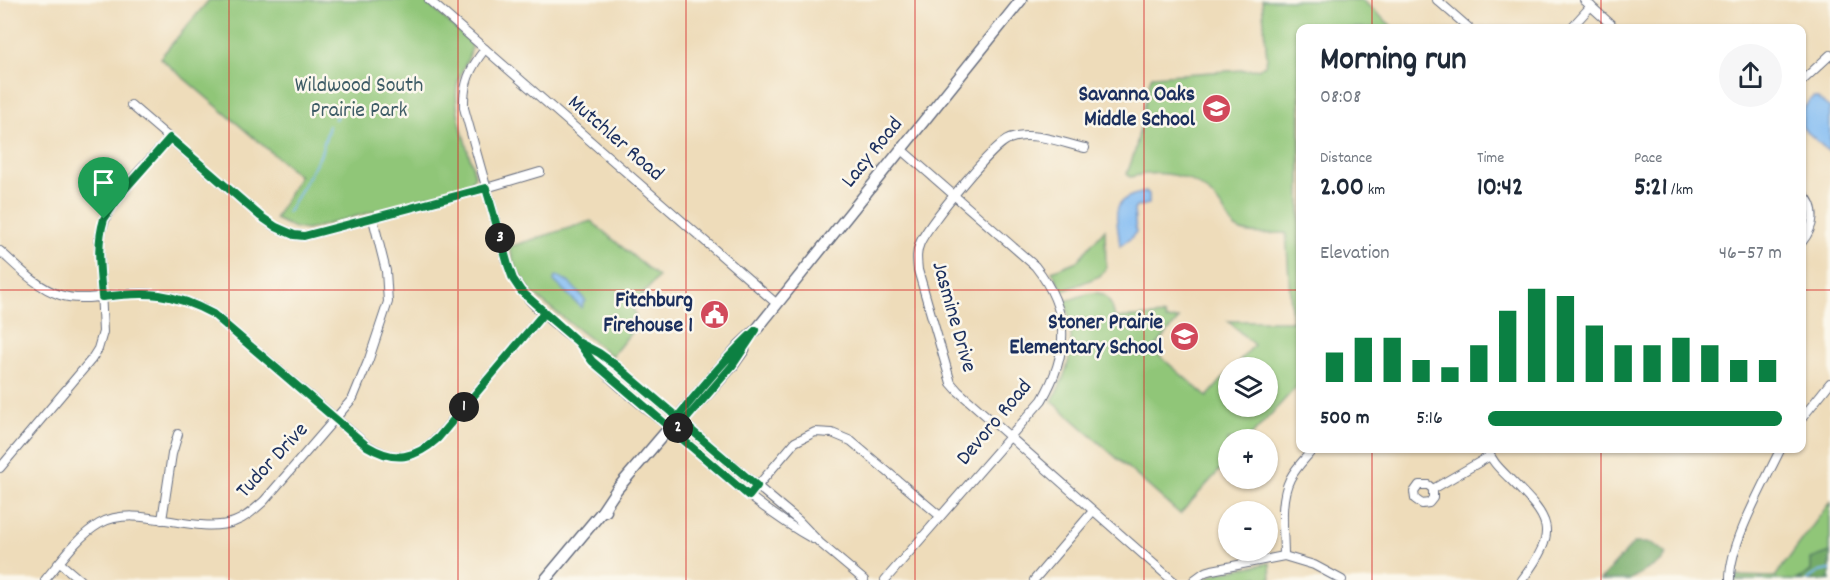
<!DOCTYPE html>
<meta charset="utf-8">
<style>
:root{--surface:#fff;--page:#f6f6f7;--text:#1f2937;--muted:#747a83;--accent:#0b8043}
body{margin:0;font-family:Dekko,sans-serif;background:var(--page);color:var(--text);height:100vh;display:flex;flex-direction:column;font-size:22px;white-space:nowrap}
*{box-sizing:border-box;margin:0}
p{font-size:20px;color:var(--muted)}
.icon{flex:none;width:33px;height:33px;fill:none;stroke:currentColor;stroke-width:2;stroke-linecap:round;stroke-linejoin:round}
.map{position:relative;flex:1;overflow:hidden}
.drawer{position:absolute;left:1296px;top:24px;width:510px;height:429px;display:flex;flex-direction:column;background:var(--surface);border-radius:12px;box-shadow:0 2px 4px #0004}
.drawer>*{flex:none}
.tools{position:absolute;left:1218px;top:357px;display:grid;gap:12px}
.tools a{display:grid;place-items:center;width:60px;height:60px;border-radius:50%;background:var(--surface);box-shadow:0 2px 4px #0004;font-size:30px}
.pin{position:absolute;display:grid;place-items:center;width:51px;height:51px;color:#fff;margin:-62px -26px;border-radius:50% 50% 50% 0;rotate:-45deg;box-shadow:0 0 6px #0007}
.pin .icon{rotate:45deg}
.km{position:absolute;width:30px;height:30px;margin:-15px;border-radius:50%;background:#222;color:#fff;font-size:16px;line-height:30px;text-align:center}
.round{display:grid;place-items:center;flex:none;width:63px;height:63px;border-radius:32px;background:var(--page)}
.overview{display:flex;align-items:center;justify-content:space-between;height:102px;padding:0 24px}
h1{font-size:33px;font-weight:700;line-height:45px}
.metrics{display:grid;grid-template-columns:repeat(3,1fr);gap:9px;height:102px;padding:6px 24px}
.metrics div{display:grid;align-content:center}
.metrics b{font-size:26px;font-weight:700}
.metrics small{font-size:16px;font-weight:400}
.metrics p{font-size:16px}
.chart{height:168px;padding:12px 24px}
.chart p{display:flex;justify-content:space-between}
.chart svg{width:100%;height:108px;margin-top:6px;stroke:var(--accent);stroke-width:6}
ul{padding:0 24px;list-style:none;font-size:20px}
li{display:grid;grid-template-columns:96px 72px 1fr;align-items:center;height:45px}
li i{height:15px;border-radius:8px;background:var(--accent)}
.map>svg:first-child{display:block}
</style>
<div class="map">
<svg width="1830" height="580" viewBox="0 0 1830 580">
<rect width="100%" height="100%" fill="#fbf7ec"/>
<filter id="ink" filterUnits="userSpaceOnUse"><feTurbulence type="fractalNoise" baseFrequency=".0167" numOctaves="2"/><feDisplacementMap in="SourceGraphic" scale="12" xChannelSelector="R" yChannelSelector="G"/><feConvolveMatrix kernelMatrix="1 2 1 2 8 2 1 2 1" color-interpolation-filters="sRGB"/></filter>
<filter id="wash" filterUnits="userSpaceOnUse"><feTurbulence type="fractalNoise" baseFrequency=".008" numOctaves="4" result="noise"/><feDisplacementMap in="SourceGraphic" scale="24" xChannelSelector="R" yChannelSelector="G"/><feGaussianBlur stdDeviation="1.35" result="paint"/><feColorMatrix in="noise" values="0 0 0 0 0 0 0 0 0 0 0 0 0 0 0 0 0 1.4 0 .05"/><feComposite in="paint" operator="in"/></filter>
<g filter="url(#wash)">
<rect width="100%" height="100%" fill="#eedcba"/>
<g fill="#90c678" stroke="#567a6b" stroke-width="1.5">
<path d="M 209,0 L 424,0 L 467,39 L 472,47 C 469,61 459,72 457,87 C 453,112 469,150 475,176 L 469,185 L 307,230 L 294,228 L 275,219 L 299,176 L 160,58 Z"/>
<path d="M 1262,0 L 1362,0 L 1394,28 L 1300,28 L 1300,383 L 1248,439 L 1228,440 L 1228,461 L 1180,514 L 1052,401 C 1073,363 1075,342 1066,301 C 1092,292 1108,283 1115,318 L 1165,315 L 1166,320 L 1179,319 L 1153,350 L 1207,397 L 1228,373 L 1228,406 L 1268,406 L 1268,368 L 1234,367 L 1254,345 L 1228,321 L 1292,321 L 1286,233 C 1272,233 1253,236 1239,230 C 1230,226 1227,215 1222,208 C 1200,176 1167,168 1130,177 L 1127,174 L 1135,151 L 1150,80 L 1152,76 L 1258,69 L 1265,65 L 1267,58 Z"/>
<path d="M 591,221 L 658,277 L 633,306 L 637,325 L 612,356 L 529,291 L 517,273 L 509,247 Z"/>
<path d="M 1105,229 L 1106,268 L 1100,276 L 1063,291 L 1052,271 L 1077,261 Z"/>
<path d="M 1830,502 L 1830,580 L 1734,580 L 1734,576 L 1775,577 Z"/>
<path d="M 1270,563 L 1271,580 L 1260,580 L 1257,577 L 1240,580 L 1202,580 L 1217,573 Z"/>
</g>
<g fill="#74ab68" stroke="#486d63" stroke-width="1.5">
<path d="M 1634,543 L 1651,543 L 1667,554 L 1661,562 L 1629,580 L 1600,580 Z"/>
<path d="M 1830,552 L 1830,580 L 1797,580 L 1811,571 L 1811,559 Z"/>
</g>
<g fill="#81bbf3" stroke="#4e75a8" stroke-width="1.5">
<path d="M 1813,97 L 1817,98 L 1830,108 L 1830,153 L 1802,127 L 1802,110 Z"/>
<path d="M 1147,192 L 1149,194 L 1149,204 L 1136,207 L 1134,210 L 1136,232 L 1131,238 L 1120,246 C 1117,214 1107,198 1147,192 Z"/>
<path d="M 555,276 C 569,278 577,292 586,301 L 583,303 L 582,308 L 554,281 Z"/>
</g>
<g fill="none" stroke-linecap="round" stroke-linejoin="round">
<g stroke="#81bbf3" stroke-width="2">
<path d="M 335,119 L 341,107"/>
<path d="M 288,212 L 320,156 L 329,126"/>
<path d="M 1807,580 L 1819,572 L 1830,570"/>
</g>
</g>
</g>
<g filter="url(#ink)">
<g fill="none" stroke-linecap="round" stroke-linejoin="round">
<defs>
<g id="street">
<path d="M 429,0 L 777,304"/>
<path d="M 1437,0 L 1469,28"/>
<path d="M 1584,0 L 1615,28"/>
<path d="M 1571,28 L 1591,6"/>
<path d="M 485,49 C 470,68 463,84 464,108 L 508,265 C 518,295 551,323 577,341 C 591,351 607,357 620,369 C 680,419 738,471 798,520 L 820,543 L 864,580"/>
<path d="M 1802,81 L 1830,55"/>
<path d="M 131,105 L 260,216 L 275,227 L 294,235 L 304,236 L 486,188 L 540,172"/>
<path d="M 1085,148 C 1062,143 1032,130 1009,139 C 993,144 927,226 920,243 C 916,252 917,260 918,270 L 951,383 L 958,391 L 1172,580"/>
<path d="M 1802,193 C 1818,208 1814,227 1802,242"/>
<path d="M 0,251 C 18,267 36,287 60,295 C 82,302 106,295 129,294 C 161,291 185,299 213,314 L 367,445 C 395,463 415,459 438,437 L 544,313"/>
<path d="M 579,343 C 605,379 642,405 676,433 C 720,471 762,511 813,539"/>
<path d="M 1802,418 L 1830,383"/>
<path d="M 1487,448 C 1491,461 1500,469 1509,478 C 1551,520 1560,529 1522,580"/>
<path d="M 0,468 L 91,360 L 98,349 L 103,332 L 99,245 C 101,204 143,168 170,138"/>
<path d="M 1433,489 L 1433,498 L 1429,503 L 1422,504 L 1415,499 L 1414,492 L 1419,485 L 1428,485 L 1433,489 L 1490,456"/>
<path d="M 749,496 L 795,442 L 815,432 L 832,433 L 851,441 L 940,516"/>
<path d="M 162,520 L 172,454 L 178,434"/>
<path d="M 1284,556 C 1284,531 1279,501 1290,479 C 1296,467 1306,458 1314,448"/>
<path d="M 60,563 L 80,580"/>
<path d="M 45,580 C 61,561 77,537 99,524 C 137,502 193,536 234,522 C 246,518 255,509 264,501 L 353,398 L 369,359 L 388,302 L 386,271 L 373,219"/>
<path d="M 885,580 L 1042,400 C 1070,352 1070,310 1035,266 L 901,149"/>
<path d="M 1034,580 L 1093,511"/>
<path d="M 1194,580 L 1205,572 L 1212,570 L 1284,556 L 1314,565 L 1342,580"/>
<path d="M 1730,580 C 1729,544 1765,482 1781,448"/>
</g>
<g id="secondary">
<path d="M 670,435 L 732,366 L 744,349"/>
<path d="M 601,513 L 617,489 L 740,345 L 756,330 L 777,304 L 1021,0"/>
<path d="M 545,580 L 601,513 L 606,511"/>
</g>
</defs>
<use href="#street" stroke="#656c7e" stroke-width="10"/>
<use href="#secondary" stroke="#656c7e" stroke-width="13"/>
<use href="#street" stroke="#fff" stroke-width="8"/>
<use href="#secondary" stroke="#fff" stroke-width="10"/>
</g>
</g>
<g fill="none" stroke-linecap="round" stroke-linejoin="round" filter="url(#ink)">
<defs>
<path id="route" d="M 104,219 C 96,245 100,270 102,297 C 148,291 172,292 213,314 L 367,446 C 395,463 415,459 438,438 L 544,313 L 578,342 L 599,353 L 617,366 L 671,412 L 683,423 L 757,486 L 749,496 L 674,432 L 688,417 L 732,366 L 756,330 C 724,359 697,394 669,427 L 592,361 L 578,342 L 521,291 L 513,279 L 508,265 L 486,188 L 304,236 L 294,235 L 276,227 L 260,216 L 170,138 L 123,191 L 104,219"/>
</defs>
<use href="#route" stroke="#fff" stroke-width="12"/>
<use href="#route" stroke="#0b8043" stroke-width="8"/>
</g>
<path fill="none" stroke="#d62828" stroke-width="1.5" stroke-opacity="0.55" d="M 229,0 L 229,580M 458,0 L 458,580M 686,0 L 686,580M 915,0 L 915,580M 1144,0 L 1144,580M 1372,0 L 1372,28M 1601,0 L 1601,28M 0,290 L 1300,290M 1802,290 L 1830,290M 1372,448 L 1372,580M 1601,448 L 1601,580"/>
<defs>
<symbol id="school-disc" viewBox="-11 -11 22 22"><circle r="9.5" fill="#d1495b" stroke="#fbf7ec"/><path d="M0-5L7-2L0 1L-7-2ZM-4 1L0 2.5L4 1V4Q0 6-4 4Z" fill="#fff"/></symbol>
<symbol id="civic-disc" viewBox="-11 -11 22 22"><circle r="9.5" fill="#d1495b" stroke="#fbf7ec"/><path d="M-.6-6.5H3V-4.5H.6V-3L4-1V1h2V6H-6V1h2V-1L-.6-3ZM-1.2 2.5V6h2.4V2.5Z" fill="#fff"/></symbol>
</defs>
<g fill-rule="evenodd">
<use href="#school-disc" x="1200" y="92" width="33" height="33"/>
<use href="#civic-disc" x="698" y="298" width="33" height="33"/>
<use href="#school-disc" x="1168" y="320" width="33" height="33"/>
</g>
<g text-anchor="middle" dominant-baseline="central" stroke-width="5" stroke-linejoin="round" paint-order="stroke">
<g font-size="22" fill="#3e5c66" stroke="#fbf7ec">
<text x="359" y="86">Wildwood South<tspan x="359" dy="25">Prairie Park</tspan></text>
</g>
<g font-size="22" font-weight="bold" fill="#1b2f5e" stroke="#fbf7ec" text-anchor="end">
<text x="1195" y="95">Savanna Oaks<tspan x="1195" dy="25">Middle School</tspan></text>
<text x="693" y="301">Fitchburg<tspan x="693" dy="25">Firehouse 1</tspan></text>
<text x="1163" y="323">Stoner Prairie<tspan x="1163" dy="25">Elementary School</tspan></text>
</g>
<g font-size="22" fill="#1b2f5e" stroke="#fbf7ec">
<text transform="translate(615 139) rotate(41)">Mutchler Road</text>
<text transform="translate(873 153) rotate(-51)">Lacy Road</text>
<text transform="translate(953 317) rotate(74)">Jasmine Drive</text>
<text transform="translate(995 423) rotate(-50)">Devoro Road</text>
<text transform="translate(273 461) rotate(-47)">Tudor Drive</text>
</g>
</g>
</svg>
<div class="tools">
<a><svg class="icon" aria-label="layers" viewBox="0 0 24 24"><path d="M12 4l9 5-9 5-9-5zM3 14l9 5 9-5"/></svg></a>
<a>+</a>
<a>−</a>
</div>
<div class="pin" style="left:104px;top:219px;background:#1e9e55"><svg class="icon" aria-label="arrive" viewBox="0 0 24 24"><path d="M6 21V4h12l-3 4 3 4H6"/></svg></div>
<b class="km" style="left:464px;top:407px">1</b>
<b class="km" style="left:678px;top:428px">2</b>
<b class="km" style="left:500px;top:238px">3</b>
<section class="drawer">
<div class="overview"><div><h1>Morning run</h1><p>08:08</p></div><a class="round"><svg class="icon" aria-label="share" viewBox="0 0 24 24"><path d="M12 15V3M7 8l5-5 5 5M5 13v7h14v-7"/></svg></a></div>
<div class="metrics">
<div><p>Distance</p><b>2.00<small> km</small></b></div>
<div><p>Time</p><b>10:42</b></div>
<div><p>Pace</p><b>5:21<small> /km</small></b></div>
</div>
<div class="chart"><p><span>Elevation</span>46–57 m</p>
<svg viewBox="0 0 160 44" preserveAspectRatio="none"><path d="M5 44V32M15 44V26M25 44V26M35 44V35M45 44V38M55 44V29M65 44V15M75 44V6M85 44V9M95 44V21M105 44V29M115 44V29M125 44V26M135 44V29M145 44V35M155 44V35"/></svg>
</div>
<ul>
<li><b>500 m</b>5:16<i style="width:100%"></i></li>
</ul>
</section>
</div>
